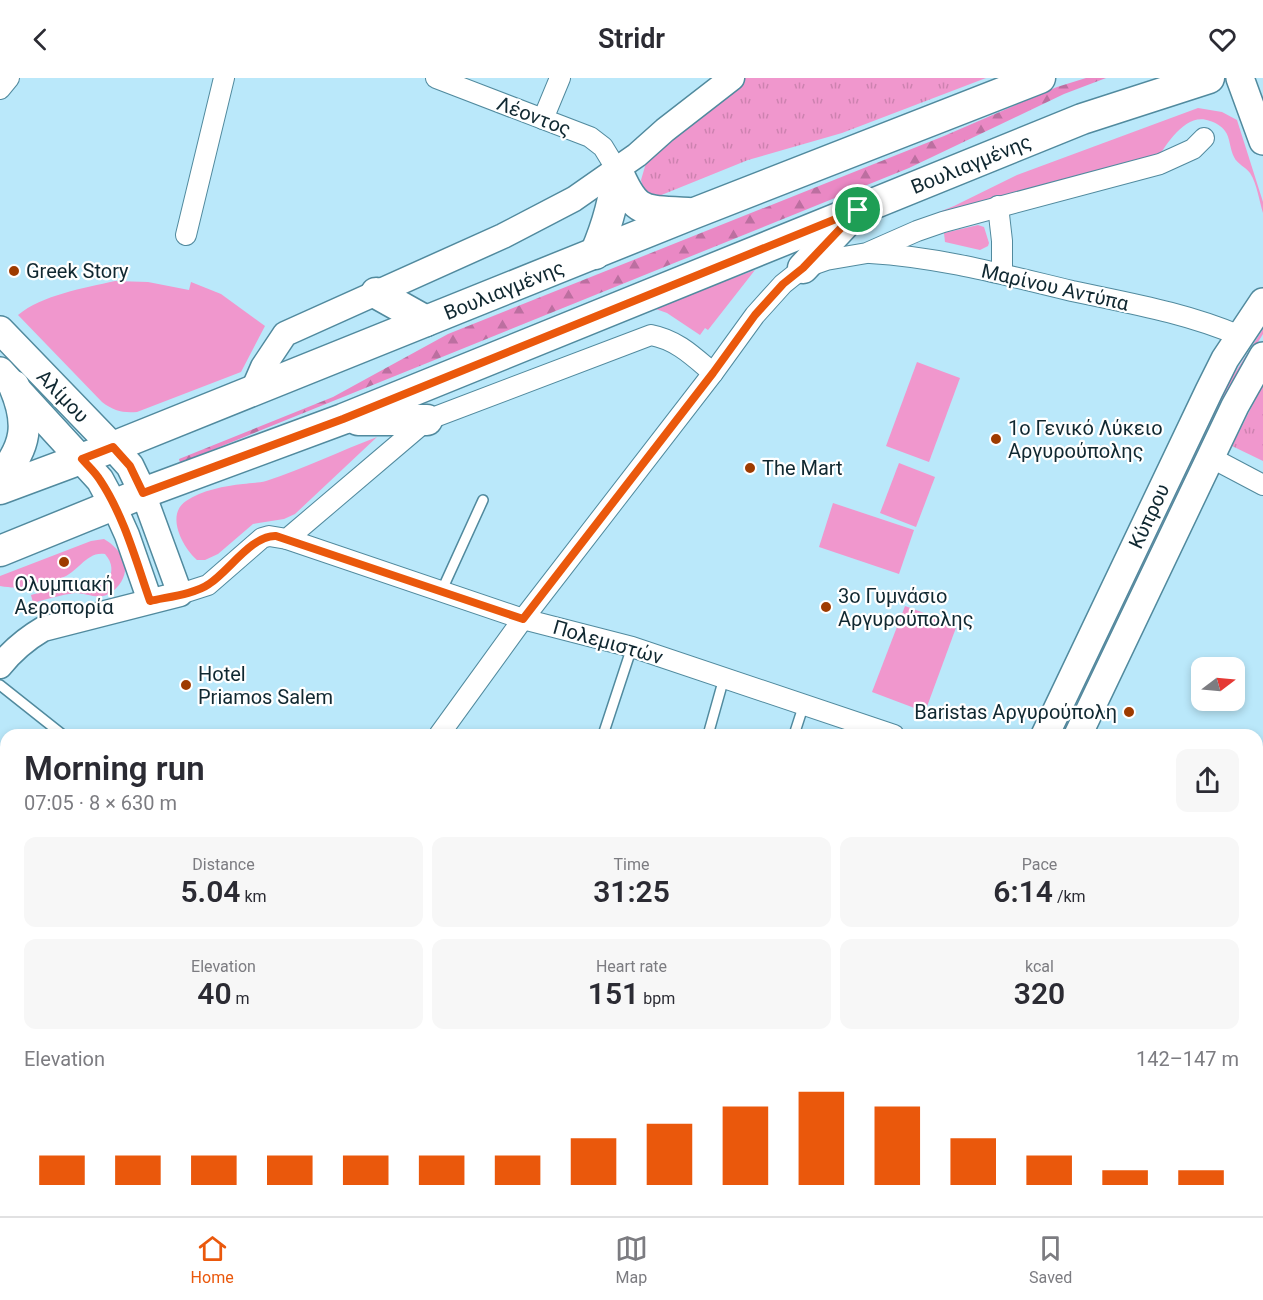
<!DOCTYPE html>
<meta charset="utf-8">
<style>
:root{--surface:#fff;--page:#f7f7f7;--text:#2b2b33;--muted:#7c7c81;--line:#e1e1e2;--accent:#ea580c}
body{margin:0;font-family:Roboto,sans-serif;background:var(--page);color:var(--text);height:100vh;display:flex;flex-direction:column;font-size:22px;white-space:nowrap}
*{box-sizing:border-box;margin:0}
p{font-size:20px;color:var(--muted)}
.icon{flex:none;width:33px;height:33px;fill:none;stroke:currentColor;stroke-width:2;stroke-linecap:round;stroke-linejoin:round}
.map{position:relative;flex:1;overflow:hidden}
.drawer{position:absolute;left:0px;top:651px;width:1263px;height:488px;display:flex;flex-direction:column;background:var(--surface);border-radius:18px 18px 0 0;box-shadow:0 3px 9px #0003}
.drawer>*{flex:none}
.needle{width:39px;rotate:74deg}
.buttons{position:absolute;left:1191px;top:579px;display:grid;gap:12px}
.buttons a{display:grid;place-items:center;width:54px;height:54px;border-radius:12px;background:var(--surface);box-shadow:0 3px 9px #0003;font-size:30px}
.pin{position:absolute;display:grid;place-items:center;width:51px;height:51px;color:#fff;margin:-26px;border:3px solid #fff;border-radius:50%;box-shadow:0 2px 6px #0007}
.round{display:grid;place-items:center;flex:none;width:63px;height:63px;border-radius:12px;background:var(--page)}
.headline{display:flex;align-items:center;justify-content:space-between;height:102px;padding:0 24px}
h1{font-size:33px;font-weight:600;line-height:45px}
.metrics{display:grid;grid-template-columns:repeat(3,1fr);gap:9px;height:102px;padding:6px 24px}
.metrics div{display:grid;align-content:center;border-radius:12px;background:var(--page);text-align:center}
.metrics b{font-size:30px;font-weight:600}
.metrics small{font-size:16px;font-weight:400}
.metrics p{font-size:16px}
.chart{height:168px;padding:12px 24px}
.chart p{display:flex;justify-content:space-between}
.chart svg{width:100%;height:108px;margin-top:6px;stroke:var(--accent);stroke-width:6}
header{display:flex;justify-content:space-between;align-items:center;height:78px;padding:0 24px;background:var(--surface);font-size:27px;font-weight:600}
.dock{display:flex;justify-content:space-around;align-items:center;height:84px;border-top:2px solid var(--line);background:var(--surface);font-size:16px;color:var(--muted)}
.dock a{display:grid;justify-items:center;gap:3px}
.dock .on{color:var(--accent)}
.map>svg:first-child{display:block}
</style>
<header><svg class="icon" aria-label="back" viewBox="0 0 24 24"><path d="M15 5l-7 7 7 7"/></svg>Stridr<svg class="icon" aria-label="heart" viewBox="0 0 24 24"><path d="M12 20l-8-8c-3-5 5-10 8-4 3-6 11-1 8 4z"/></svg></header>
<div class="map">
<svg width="1263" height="1138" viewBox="0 0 1263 1138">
<defs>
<pattern id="forest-firs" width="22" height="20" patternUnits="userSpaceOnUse" patternTransform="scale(1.5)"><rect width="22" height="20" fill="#ea88c4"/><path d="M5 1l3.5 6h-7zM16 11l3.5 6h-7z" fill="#bc6fa0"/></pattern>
<pattern id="park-tufts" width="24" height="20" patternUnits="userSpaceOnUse" patternTransform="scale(1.5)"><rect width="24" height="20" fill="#f097cd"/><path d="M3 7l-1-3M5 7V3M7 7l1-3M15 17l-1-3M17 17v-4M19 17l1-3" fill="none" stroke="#cd82b0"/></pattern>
</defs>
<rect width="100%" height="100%" fill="#bae8fa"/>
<g fill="#f097cd">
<path d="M 1198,30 L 1222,34 L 1237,42 L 1263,124 L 1263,135 C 1259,122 1257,106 1250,95 C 1246,89 1237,86 1234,79 C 1230,72 1230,59 1225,53 C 1222,48 1214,44 1210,43 C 1185,33 1166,68 1154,85 L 964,133 L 877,159 L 954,128 L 1017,97 Z"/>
<path d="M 978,147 L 984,149 L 989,165 L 988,168 L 980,172 L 945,164 L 944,155 Z"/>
<path d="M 755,192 L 708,252 L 705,250 L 700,257 L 667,235 L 653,230 Z"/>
<path d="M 115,203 L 148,204 L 189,212 L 191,204 L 221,216 L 265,248 L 241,294 L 137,334 C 122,335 114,333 102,324 L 18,237 C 42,217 84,210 115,203 Z"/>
<path d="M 1263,251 L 1263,256 L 1231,307 L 1212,344 L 1063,657 L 1059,657 L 1222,315 Z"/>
<path d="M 917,284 L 960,300 L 929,384 L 886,368 Z"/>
<path d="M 377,359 L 295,436 L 284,441 L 253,446 L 218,476 L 205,482 L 197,482 C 183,470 165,437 186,423 C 202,412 225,408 243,406 C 250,405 259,405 266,403 C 303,391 340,373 377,359 Z"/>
<path d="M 899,385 L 935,399 L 916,449 L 880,435 Z"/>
<path d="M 833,425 L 914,452 L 899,496 L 819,469 Z"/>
<path d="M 104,461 C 121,471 133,489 119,507 C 115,512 109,517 103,518 C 95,520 84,515 75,515 C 61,517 47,521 33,525 L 31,517 L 68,507 L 99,508 L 108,504 C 113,494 113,485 105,476 C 86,473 78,495 61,500 C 56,502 51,502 47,503 C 26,507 23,512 0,508 L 0,498 L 91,463 Z"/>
<path d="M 905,528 L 957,547 L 925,634 L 872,614 Z"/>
</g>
<path fill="url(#forest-firs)" d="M 1086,0 L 1106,0 L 1064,16 L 909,90 L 180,385 L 179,381 L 333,319 L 448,256 L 944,58 L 1057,9 Z"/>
<g fill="url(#park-tufts)">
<path d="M 742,0 L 986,0 L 842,55 L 748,82 L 654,120 L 645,116 L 641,102 L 646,85 Z"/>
<path d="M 1263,306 L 1263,383 L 1232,368 Z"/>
</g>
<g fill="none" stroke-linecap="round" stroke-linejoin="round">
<defs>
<g id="service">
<path d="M 442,512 L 483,422"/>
<path d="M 0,607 L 63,657"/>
<path d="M 603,657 L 632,569"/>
<path d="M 708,657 L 724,600"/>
<path d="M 794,657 L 804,626"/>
<path d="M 0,704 L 6,708"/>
<path d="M 4,1032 L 6,1034"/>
<path d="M 134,1132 L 141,1138"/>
<path d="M 380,1138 L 384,1132"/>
</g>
<g id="minor">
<path d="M 436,0 L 590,59 L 603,69 L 617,92"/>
<path d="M 0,11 L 9,0"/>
<path d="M 543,41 L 560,0"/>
<path d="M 998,128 L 1002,163 L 1002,195"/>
<path d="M 186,157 L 224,0"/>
<path d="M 870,175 C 939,179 1005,197 1072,213 C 1128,225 1187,235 1240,258"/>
<path d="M 1210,379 L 1263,407"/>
<path d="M 287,461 L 523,541 L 632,569 L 894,657"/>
<path d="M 180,516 L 208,507 L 262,460 L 269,458 L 287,461 L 427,342 L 651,257 C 677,262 693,278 713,295"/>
<path d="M 439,657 L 523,541 L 713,295 L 755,237 L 783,206 L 803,190 L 826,182 L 867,175 L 917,153 L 943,144 L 1160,86 L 1193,71 L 1204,60"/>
<path d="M 0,883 L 6,887"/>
<path d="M 1257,970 L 1263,967"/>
<path d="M 330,1132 L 337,1138"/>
<path d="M 863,1132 L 865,1138"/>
<path d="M 958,1132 L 967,1138"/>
<path d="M 74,1138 L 79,1132"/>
</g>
<g id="tertiary">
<path d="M 253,312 L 263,289 L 285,256 L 503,158 L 574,121 L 637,77 L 665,52 L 732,0"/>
<path d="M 114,428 L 127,457 L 150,523"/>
<path d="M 0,588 C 12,573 26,561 43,551 L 180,516 L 143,415"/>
</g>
<g id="secondary">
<path d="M 1240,0 L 1263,63"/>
<path d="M 0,252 L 113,369 L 130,388 L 143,415"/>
<path d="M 0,293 L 100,402 L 114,428"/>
<path d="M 1045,657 L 1209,313 L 1225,281 L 1263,224"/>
<path d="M 1078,657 L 1235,328 L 1263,278"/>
<path d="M 810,1138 L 813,1132"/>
<path d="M 845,1138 L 848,1132"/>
</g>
<g id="primary">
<path d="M 617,92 C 636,137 643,132 688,135"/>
<path d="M 595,176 C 607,148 615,122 617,92"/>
<path d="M 803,190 L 850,140"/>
<path d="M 376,215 L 426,243"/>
<path d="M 358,342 L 427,342"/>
<path d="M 0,400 C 27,369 30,345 14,308"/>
<path d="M 0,411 L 113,369 L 692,136 L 1040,0"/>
<path d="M 0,473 L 143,415 L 343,341 L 1082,41 L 1209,0"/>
</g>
</defs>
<use href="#service" stroke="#518a9e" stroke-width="12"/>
<use href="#minor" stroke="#518a9e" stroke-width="22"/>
<use href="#tertiary" stroke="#518a9e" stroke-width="27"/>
<use href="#secondary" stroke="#518a9e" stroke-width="30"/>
<use href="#primary" stroke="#518a9e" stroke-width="33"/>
<use href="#service" stroke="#fff" stroke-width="9"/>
<use href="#minor" stroke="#fff" stroke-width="20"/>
<use href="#tertiary" stroke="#fff" stroke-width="24"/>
<use href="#secondary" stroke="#fff" stroke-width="27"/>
<use href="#primary" stroke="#fff" stroke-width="30"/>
</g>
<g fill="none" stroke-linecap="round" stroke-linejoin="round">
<defs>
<path id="route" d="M 858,132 L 803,190 L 783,206 L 755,237 L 713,295 L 523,541 L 276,458 C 252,457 229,493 209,506 C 195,516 167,519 150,523 C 136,483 124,438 100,402 C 95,394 88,388 82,381 L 113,369 L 130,388 L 143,415 L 343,341 Z"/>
</defs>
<use href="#route" stroke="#fff" stroke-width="12"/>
<use href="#route" stroke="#ea580c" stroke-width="8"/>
</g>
<g fill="#9e3b00" stroke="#fff" stroke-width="2">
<circle cx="14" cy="193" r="6"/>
<circle cx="996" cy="361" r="6"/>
<circle cx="750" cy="390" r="6"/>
<circle cx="64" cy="484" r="6"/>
<circle cx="826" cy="529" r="6"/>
<circle cx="186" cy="607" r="6"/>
<circle cx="1129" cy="634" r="6"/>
</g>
<g text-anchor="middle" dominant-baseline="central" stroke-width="4.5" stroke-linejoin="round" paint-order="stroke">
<g font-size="20" fill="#102831" stroke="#fff">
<text transform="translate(534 38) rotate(21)">Λέοντος</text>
<text transform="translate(971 86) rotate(-22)">Βουλιαγμένης</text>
<text transform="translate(1055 209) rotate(13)">Μαρίνου Αντύπα</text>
<text transform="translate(504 212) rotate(-22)">Βουλιαγμένης</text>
<text transform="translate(63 318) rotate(46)">Αλίμου</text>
<text transform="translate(1149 438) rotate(-65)">Κύπρου</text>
<text transform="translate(608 564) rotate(16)">Πολεμιστών</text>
</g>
<g font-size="20" fill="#102831" stroke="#fff" text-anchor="start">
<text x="26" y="193">Greek Story</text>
<text x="1008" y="350">1ο Γενικό Λύκειο<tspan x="1008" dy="23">Αργυρούπολης</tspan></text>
<text x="762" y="390">The Mart</text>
<text x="64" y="506" text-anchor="middle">Ολυμπιακή<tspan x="64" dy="23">Αεροπορία</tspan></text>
<text x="838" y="518">3ο Γυμνάσιο<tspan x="838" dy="23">Αργυρούπολης</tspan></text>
<text x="198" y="596">Hotel<tspan x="198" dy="23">Priamos Salem</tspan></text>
<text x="1117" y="634" text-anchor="end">Baristas Αργυρούπολη</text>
</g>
</g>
</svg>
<div class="buttons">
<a><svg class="needle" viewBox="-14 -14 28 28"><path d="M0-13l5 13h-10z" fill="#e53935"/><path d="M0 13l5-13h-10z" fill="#7c7c81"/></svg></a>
</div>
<div class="pin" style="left:858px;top:132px;background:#1e9e55"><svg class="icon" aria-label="arrive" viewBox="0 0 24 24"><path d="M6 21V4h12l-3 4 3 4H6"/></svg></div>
<section class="drawer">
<div class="headline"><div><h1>Morning run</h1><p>07:05 · 8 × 630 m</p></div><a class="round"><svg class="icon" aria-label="share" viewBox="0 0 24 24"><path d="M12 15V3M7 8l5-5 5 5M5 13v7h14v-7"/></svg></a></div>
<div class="metrics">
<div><p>Distance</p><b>5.04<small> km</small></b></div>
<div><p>Time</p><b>31:25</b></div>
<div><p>Pace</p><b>6:14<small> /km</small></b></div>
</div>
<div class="metrics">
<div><p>Elevation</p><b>40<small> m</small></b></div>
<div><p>Heart rate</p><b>151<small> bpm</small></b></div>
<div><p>kcal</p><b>320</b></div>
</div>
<div class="chart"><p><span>Elevation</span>142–147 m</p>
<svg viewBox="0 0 160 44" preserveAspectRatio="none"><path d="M5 44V32M15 44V32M25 44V32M35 44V32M45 44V32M55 44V32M65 44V32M75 44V25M85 44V19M95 44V12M105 44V6M115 44V12M125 44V25M135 44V32M145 44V38M155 44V38"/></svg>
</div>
</section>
</div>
<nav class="dock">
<a class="on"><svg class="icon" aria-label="home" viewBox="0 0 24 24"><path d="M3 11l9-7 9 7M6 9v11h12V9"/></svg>Home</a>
<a><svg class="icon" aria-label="map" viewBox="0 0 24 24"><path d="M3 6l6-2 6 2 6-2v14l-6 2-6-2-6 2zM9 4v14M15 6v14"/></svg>Map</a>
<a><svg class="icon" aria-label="saved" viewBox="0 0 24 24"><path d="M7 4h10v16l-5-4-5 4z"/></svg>Saved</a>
</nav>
